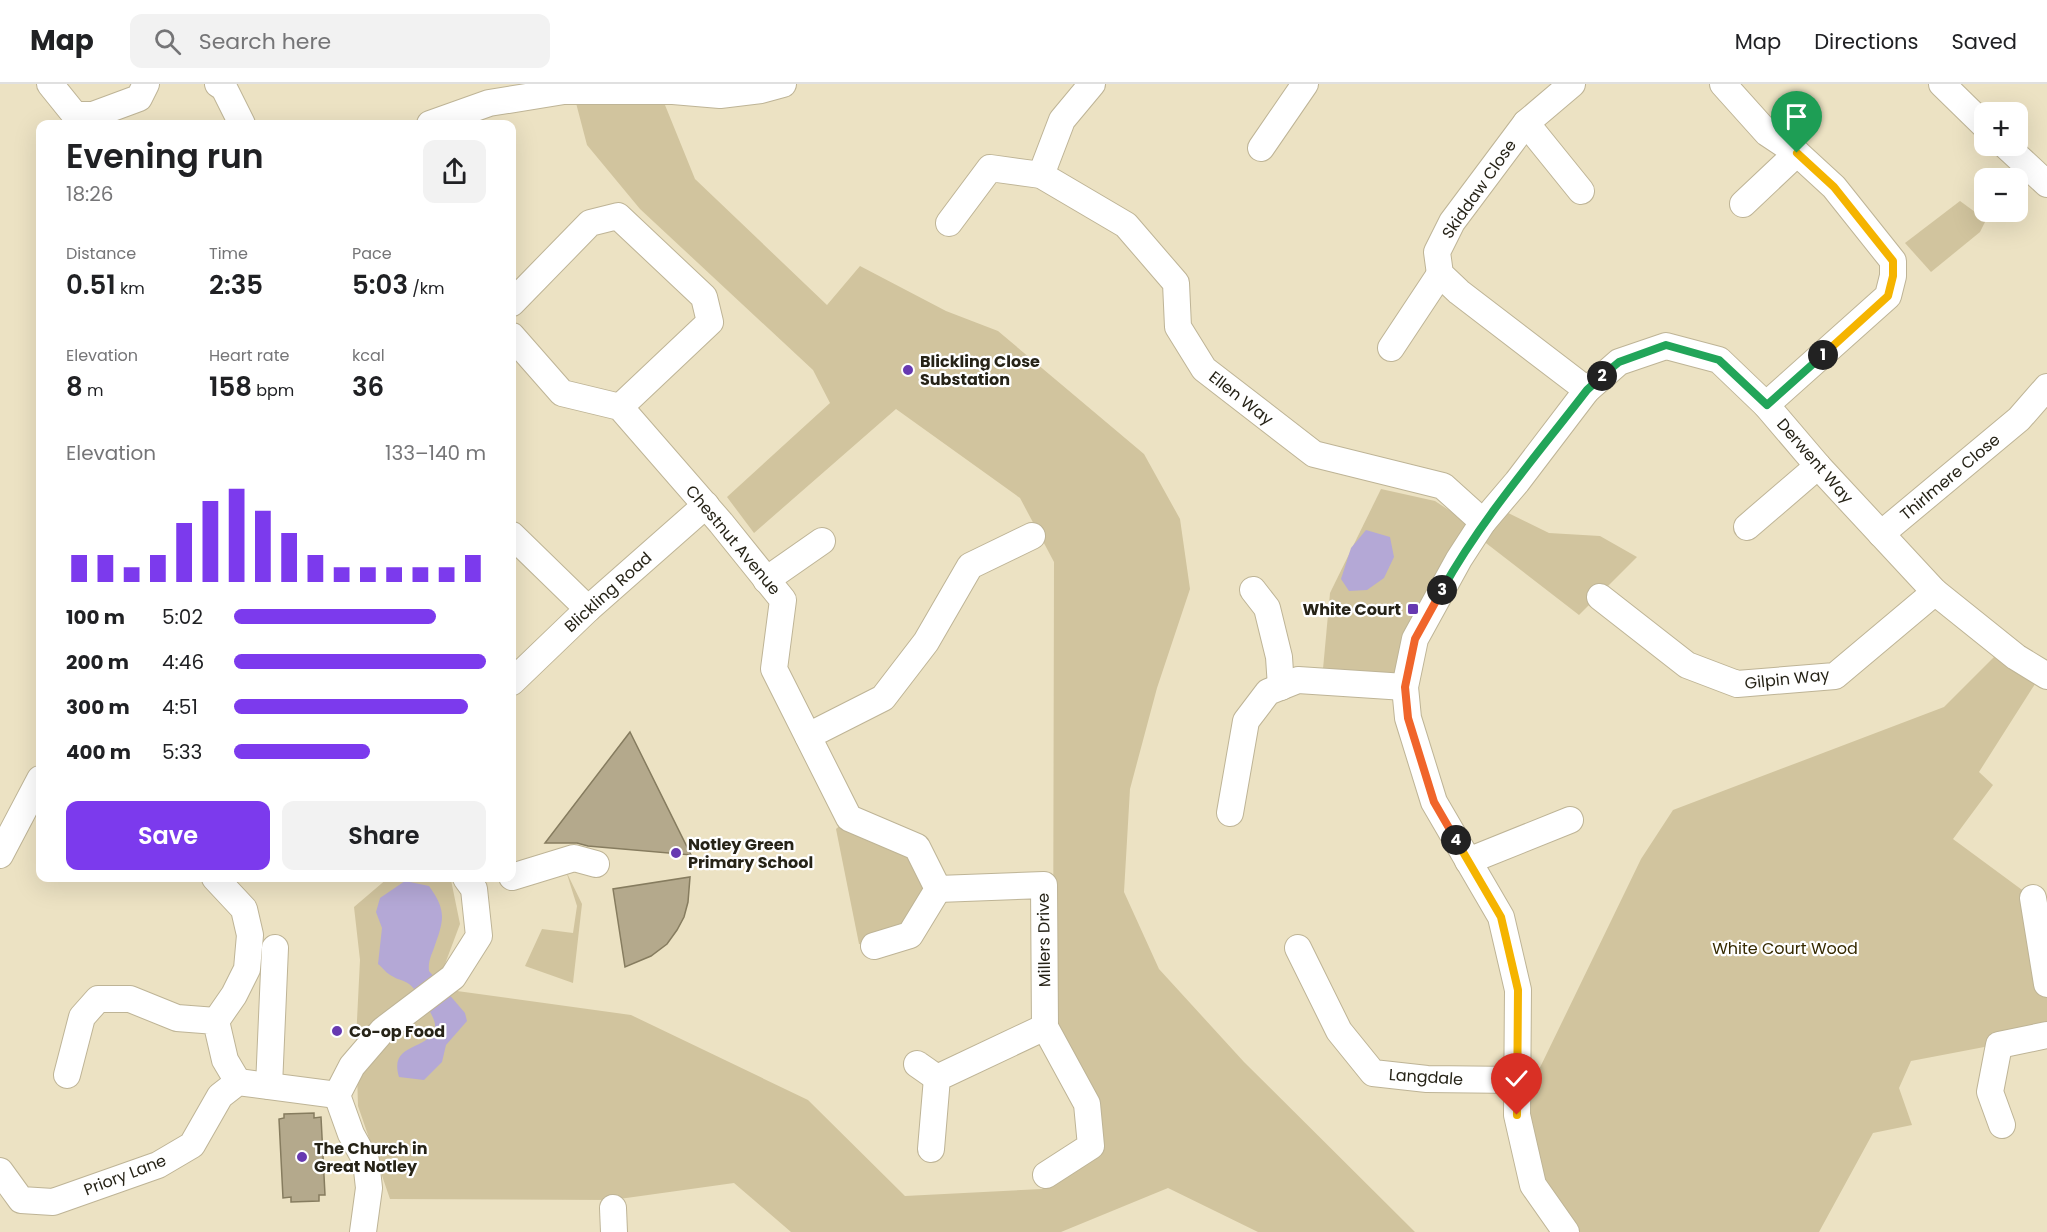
<!DOCTYPE html>
<meta charset="utf-8">
<style>
:root{--surface:#fff;--page:#f2f2f2;--text:#202124;--muted:#757577;--line:#e0e0e0;--accent:#7c3aed}
body{margin:0;font-family:Poppins,sans-serif;background:var(--page);color:var(--text);height:100vh;display:flex;flex-direction:column;font-size:22px;white-space:nowrap}
*{box-sizing:border-box;margin:0}
p{font-size:20px;color:var(--muted)}
.icon{flex:none;width:33px;height:33px;fill:none;stroke:currentColor;stroke-width:2;stroke-linecap:round;stroke-linejoin:round}
.map{position:relative;flex:1;overflow:hidden}
.side{position:absolute;left:36px;top:36px;width:480px;height:762px;display:flex;flex-direction:column;background:var(--surface);border-radius:12px;box-shadow:0 6px 24px #0002}
.side>*{flex:none}
.buttons{position:absolute;left:1974px;top:18px;display:grid;gap:12px}
.buttons a{display:grid;place-items:center;width:54px;height:54px;border-radius:12px;background:var(--surface);box-shadow:0 6px 24px #0002;font-size:30px}
.pin{position:absolute;display:grid;place-items:center;width:51px;height:51px;color:#fff;margin:-62px -26px;border-radius:50% 50% 50% 0;rotate:-45deg;box-shadow:0 0 6px #0007}
.pin .icon{rotate:45deg}
.km{position:absolute;width:30px;height:30px;margin:-15px;border-radius:50%;background:#222;color:#fff;font-size:16px;line-height:30px;text-align:center}
.round{display:grid;place-items:center;flex:none;width:63px;height:63px;border-radius:12px;background:var(--page)}
.headline{display:flex;align-items:center;justify-content:space-between;height:102px;padding:0 30px}
h1{font-size:33px;font-weight:600;line-height:45px}
.metrics{display:grid;grid-template-columns:repeat(3,1fr);gap:9px;height:102px;padding:6px 30px}
.metrics div{display:grid;align-content:center}
.metrics b{font-size:26px;font-weight:600}
.metrics small{font-size:16px;font-weight:400}
.metrics p{font-size:16px}
.chart{height:168px;padding:12px 30px}
.chart p{display:flex;justify-content:space-between}
.chart svg{width:100%;height:108px;margin-top:6px;stroke:var(--accent);stroke-width:6}
.action{display:flex;gap:12px;margin-top:auto;padding:12px 30px}
.action a{flex:1;height:69px;border-radius:12px;background:var(--accent);color:#fff;font-size:24px;font-weight:600;line-height:69px;text-align:center}
.action a+a{background:var(--page);color:var(--text)}
ul{padding:0 30px;list-style:none;font-size:20px}
li{display:grid;grid-template-columns:96px 72px 1fr;align-items:center;height:45px}
li i{height:15px;border-radius:8px;background:var(--accent)}
header{display:flex;align-items:center;gap:36px;box-sizing:border-box;height:84px;padding:0 30px;background:var(--surface);border-bottom:2px solid var(--line)}
header strong{font-size:28px}
nav{display:flex;gap:33px;margin-inline-start:auto;font-size:21px}
.search{width:420px;height:54px;background:var(--page);display:flex;align-items:center;gap:15px;box-sizing:border-box;padding:0 21px;border-radius:12px;color:var(--muted);font-size:22px}
.map>svg:first-child{display:block}
</style>
<header>
<strong>Map</strong>
<div class="search"><svg class="icon" aria-label="search" viewBox="0 0 24 24"><circle cx="10" cy="10" r="6"/><path d="M15 15l6 6"/></svg>Search here</div>
<nav><a>Map</a><a>Directions</a><a>Saved</a></nav>
</header>
<div class="map">
<svg width="2047" height="1148" viewBox="0 0 2047 1148">
<rect width="100%" height="100%" fill="#ece2c3"/>
<g fill="#d1c49e">
<path d="M 576,19 L 665,21 L 695,95 L 827,221 L 860,182 L 946,227 L 998,247 L 1144,370 L 1180,435 L 1190,505 L 1157,604 L 1130,705 L 1124,808 L 1159,885 L 1244,978 L 1415,1148 L 1258,1148 L 1168,1104 L 1061,1148 L 791,1148 L 734,1099 L 612,1116 L 390,1115 L 358,1022 L 356,956 L 360,876 L 354,823 L 388,794 L 448,794 L 451,796 L 460,840 L 445,880 L 457,907 L 631,931 L 808,1016 L 905,1112 L 1042,1105 L 1097,1071 L 1053,939 L 1054,478 L 1020,414 L 896,325 L 754,449 L 727,413 L 830,319 L 813,286 L 640,125 L 587,61 Z"/>
<path d="M 1960,117 L 1986,136 L 1980,148 L 1931,188 L 1905,159 Z"/>
<path d="M 1381,405 L 1435,417 L 1470,440 L 1400,590 L 1323,585 L 1330,509 Z"/>
<path d="M 1496,423 L 1549,449 L 1600,452 L 1637,473 L 1579,531 L 1482,456 Z"/>
<path d="M 2004,563 L 2042,589 L 1979,688 L 1993,701 L 1953,755 L 2033,814 L 2047,900 L 2047,951 L 1911,977 L 1899,1004 L 1912,1041 L 1873,1049 L 1819,1148 L 1566,1148 L 1517,1031 L 1641,775 L 1673,726 L 1944,623 Z"/>
<path d="M 849,734 L 917,763 L 938,805 L 910,851 L 874,862 L 859,860 L 836,745 Z"/>
<path d="M 566,787 L 582,820 L 573,899 L 525,882 L 542,845 L 573,849 L 577,822 Z"/>
</g>
<g fill="#b4a8d6">
<path d="M 1366,446 L 1390,453 L 1394,473 L 1384,494 L 1367,506 L 1349,507 L 1341,495 L 1351,464 Z"/>
<path d="M 405,797 L 429,802 C 447,827 444,836 434,864 C 431,872 428,878 429,887 L 465,929 L 467,937 L 446,961 L 442,978 L 424,996 L 399,993 C 388,957 431,968 435,942 C 436,933 417,906 409,900 C 404,896 398,896 392,892 C 387,890 383,884 378,880 L 382,844 L 376,828 L 380,814 Z"/>
</g>
<g fill="#b4a98c" stroke="#867c5f" stroke-width="1.5">
<path d="M 630,648 L 691,771 L 588,762 L 577,759 L 545,759 Z"/>
<path d="M 690,793 L 688,818 L 684,833 L 677,846 L 667,860 L 651,872 L 625,883 L 613,805 Z"/>
<path d="M 314,1029 L 314,1034 L 321,1033 L 325,1111 L 319,1111 L 319,1117 L 291,1118 L 291,1113 L 283,1114 L 279,1035 L 284,1034 L 284,1030 Z"/>
</g>
<g fill="none" stroke-linecap="round" stroke-linejoin="round">
<defs>
<g id="minor">
<path d="M 50,0 L 75,31 L 93,31 L 139,14 L 146,0"/>
<path d="M 218,0 L 224,4 L 242,40"/>
<path d="M 1572,0 L 1526,39 L 1452,138 L 1437,168 L 1440,190 L 1459,208 L 1587,306"/>
<path d="M 1723,0 L 1767,49 L 1797,69 L 1834,103 L 1893,177 L 1893,192 L 1888,212 L 1766,321"/>
<path d="M 1942,0 L 1984,41"/>
<path d="M 1526,39 L 1581,107"/>
<path d="M 430,40 L 489,19 L 564,7 L 673,7 L 720,11 L 761,6 L 783,0"/>
<path d="M 2006,62 L 2047,100"/>
<path d="M 1261,64 L 1305,0"/>
<path d="M 1041,91 L 1062,36 L 1092,0"/>
<path d="M 1743,120 L 1797,69"/>
<path d="M 949,139 L 990,84 L 1041,91 L 1126,141 L 1176,199 L 1178,243 L 1204,285 L 1314,370 L 1443,402 L 1483,438"/>
<path d="M 512,219 L 590,139 L 618,132 L 704,213 L 710,238 L 620,323"/>
<path d="M 512,252 L 562,309 L 620,323 L 721,439 L 783,516 L 774,585 L 849,734 L 917,763 L 938,805 L 910,851 L 874,862"/>
<path d="M 1391,264 L 1440,190"/>
<path d="M 1747,443 L 1818,382"/>
<path d="M 1881,450 L 2019,335 L 2047,303"/>
<path d="M 512,451 L 588,525"/>
<path d="M 766,496 L 822,457"/>
<path d="M 1253,506 L 1267,524 L 1279,573 L 1281,603"/>
<path d="M 1600,513 L 1687,581 L 1737,600 L 1835,592 L 1935,508"/>
<path d="M 512,598 L 588,525 L 706,421"/>
<path d="M 808,652 L 883,614 L 926,558 L 970,482 L 1032,452"/>
<path d="M 1230,729 L 1246,637 L 1268,608 L 1298,596 L 1405,603"/>
<path d="M 0,771 L 40,695"/>
<path d="M 1468,777 L 1570,736"/>
<path d="M 512,793 L 574,774 L 596,780"/>
<path d="M 215,794 L 244,825 L 250,851 L 247,885 L 234,911 L 216,937"/>
<path d="M 938,805 L 1044,801 L 1045,943 L 1087,1020 L 1091,1062 L 1046,1091"/>
<path d="M 2033,814 L 2047,900"/>
<path d="M 1298,864 L 1339,947 L 1373,989 L 1427,995 L 1517,996"/>
<path d="M 917,980 L 937,994"/>
<path d="M 67,991 L 82,933 L 98,915 L 130,915 L 177,934 L 216,937 L 225,976 L 238,998"/>
<path d="M 269,1002 L 275,864"/>
<path d="M 2002,1041 L 1990,1008 L 1999,961 L 2047,951"/>
<path d="M 931,1065 L 937,994 L 1045,943"/>
<path d="M 0,1087 L 21,1116 L 53,1118 L 158,1081 L 192,1061 L 220,1012 L 238,998 L 337,1011"/>
<path d="M 613,1124 L 614,1148"/>
<path d="M 363,1148 L 369,1104 L 366,1077 L 351,1050 L 337,1011 L 352,982 L 383,946 L 453,893 L 479,852 L 474,805 L 466,794"/>
<path d="M 1566,1148 L 1533,1101 L 1517,1031 L 1518,906 L 1501,833 L 1434,718 L 1408,634 L 1405,603 L 1415,555 L 1459,475 L 1483,438 L 1517,398 L 1587,306 L 1619,278 L 1666,262 L 1719,276 L 1766,321 L 1818,382 L 1935,508 L 2016,573 L 2047,592"/>
</g>
</defs>
<use href="#minor" stroke="#beb496" stroke-width="28"/>
<use href="#minor" stroke="#fff" stroke-width="26"/>
</g>
<g fill="none" stroke-linecap="round" stroke-linejoin="round">
<defs>
<path id="split-1" d="M 1797,69 L 1834,103 L 1893,177 L 1893,192 L 1888,212 L 1823,271"/>
<path id="split-2" d="M 1602,292 L 1619,278 L 1666,261 L 1719,276 L 1767,321 L 1823,271"/>
<path id="split-3" d="M 1442,506 C 1482,434 1537,371 1587,306 L 1602,292"/>
<path id="split-4" d="M 1442,506 L 1415,555 L 1405,603 L 1408,634 L 1434,718 L 1456,756"/>
<path id="split-5" d="M 1456,756 L 1501,833 L 1518,906 L 1517,1031"/>
</defs>
<use href="#split-1" stroke="#fff" stroke-width="12"/>
<use href="#split-2" stroke="#fff" stroke-width="12"/>
<use href="#split-3" stroke="#fff" stroke-width="12"/>
<use href="#split-4" stroke="#fff" stroke-width="12"/>
<use href="#split-5" stroke="#fff" stroke-width="12"/>
<use href="#split-1" stroke="#f5b400" stroke-width="8"/>
<use href="#split-2" stroke="#22a559" stroke-width="8"/>
<use href="#split-3" stroke="#22a559" stroke-width="8"/>
<use href="#split-4" stroke="#f0652b" stroke-width="8"/>
<use href="#split-5" stroke="#f5b400" stroke-width="8"/>
</g>
<g fill="#6739b1" stroke="#fff" stroke-width="2">
<circle cx="908" cy="286" r="6"/>
<rect x="1407" y="519" width="12" height="12" rx="3"/>
<circle cx="676" cy="769" r="6"/>
<circle cx="337" cy="947" r="6"/>
<circle cx="302" cy="1073" r="6"/>
</g>
<g text-anchor="middle" dominant-baseline="central" stroke-width="4.5" stroke-linejoin="round" paint-order="stroke">
<g font-size="16" fill="#262317" stroke="#fff">
<text transform="translate(1479 105) rotate(-55)">Skiddaw Close</text>
<text transform="translate(1241 314) rotate(38)">Ellen Way</text>
<text transform="translate(1815 377) rotate(49)">Derwent Way</text>
<text transform="translate(1950 393) rotate(-40)">Thirlmere Close</text>
<text transform="translate(733 456) rotate(50)">Chestnut Avenue</text>
<text transform="translate(608 508) rotate(-42)">Blickling Road</text>
<text transform="translate(1787 595) rotate(-6)">Gilpin Way</text>
<text transform="translate(1044 856) rotate(-91)">Millers Drive</text>
<text transform="translate(1426 993) rotate(4)">Langdale</text>
<text transform="translate(125 1091) rotate(-21)">Priory Lane</text>
</g>
<g font-size="16" font-weight="bold" fill="#262317" stroke="#fff" text-anchor="start">
<text x="920" y="277">Blickling Close<tspan x="920" dy="18">Substation</tspan></text>
<text x="1401" y="525" text-anchor="end">White Court</text>
<text x="688" y="760">Notley Green<tspan x="688" dy="18">Primary School</tspan></text>
<text x="349" y="947">Co-op Food</text>
<text x="314" y="1064">The Church in<tspan x="314" dy="18">Great Notley</tspan></text>
</g>
<g font-size="16" fill="#362a01" stroke="#fff">
<text x="1785" y="864">White Court Wood</text>
</g>
</g>
</svg>
<div class="buttons">
<a>+</a>
<a>−</a>
</div>
<div class="pin" style="left:1797px;top:69px;background:#1e9e55"><svg class="icon" aria-label="arrive" viewBox="0 0 24 24"><path d="M6 21V4h12l-3 4 3 4H6"/></svg></div>
<div class="pin" style="left:1517px;top:1031px;background:#d93025"><svg class="icon" aria-label="check" viewBox="0 0 24 24"><path d="M5 12l5 5 9-10"/></svg></div>
<b class="km" style="left:1823px;top:271px">1</b>
<b class="km" style="left:1602px;top:292px">2</b>
<b class="km" style="left:1442px;top:506px">3</b>
<b class="km" style="left:1456px;top:756px">4</b>
<section class="side">
<div class="headline"><div><h1>Evening run</h1><p>18:26</p></div><a class="round"><svg class="icon" aria-label="share" viewBox="0 0 24 24"><path d="M12 15V3M7 8l5-5 5 5M5 13v7h14v-7"/></svg></a></div>
<div class="metrics">
<div><p>Distance</p><b>0.51<small> km</small></b></div>
<div><p>Time</p><b>2:35</b></div>
<div><p>Pace</p><b>5:03<small> /km</small></b></div>
</div>
<div class="metrics">
<div><p>Elevation</p><b>8<small> m</small></b></div>
<div><p>Heart rate</p><b>158<small> bpm</small></b></div>
<div><p>kcal</p><b>36</b></div>
</div>
<div class="chart"><p><span>Elevation</span>133–140 m</p>
<svg viewBox="0 0 160 44" preserveAspectRatio="none"><path d="M5 44V33M15 44V33M25 44V38M35 44V33M45 44V20M55 44V11M65 44V6M75 44V15M85 44V24M95 44V33M105 44V38M115 44V38M125 44V38M135 44V38M145 44V38M155 44V33"/></svg>
</div>
<ul>
<li><b>100 m</b>5:02<i style="width:80%"></i></li>
<li><b>200 m</b>4:46<i style="width:100%"></i></li>
<li><b>300 m</b>4:51<i style="width:93%"></i></li>
<li><b>400 m</b>5:33<i style="width:54%"></i></li>
</ul>
<div class="action"><a>Save</a><a>Share</a></div>
</section>
</div>
